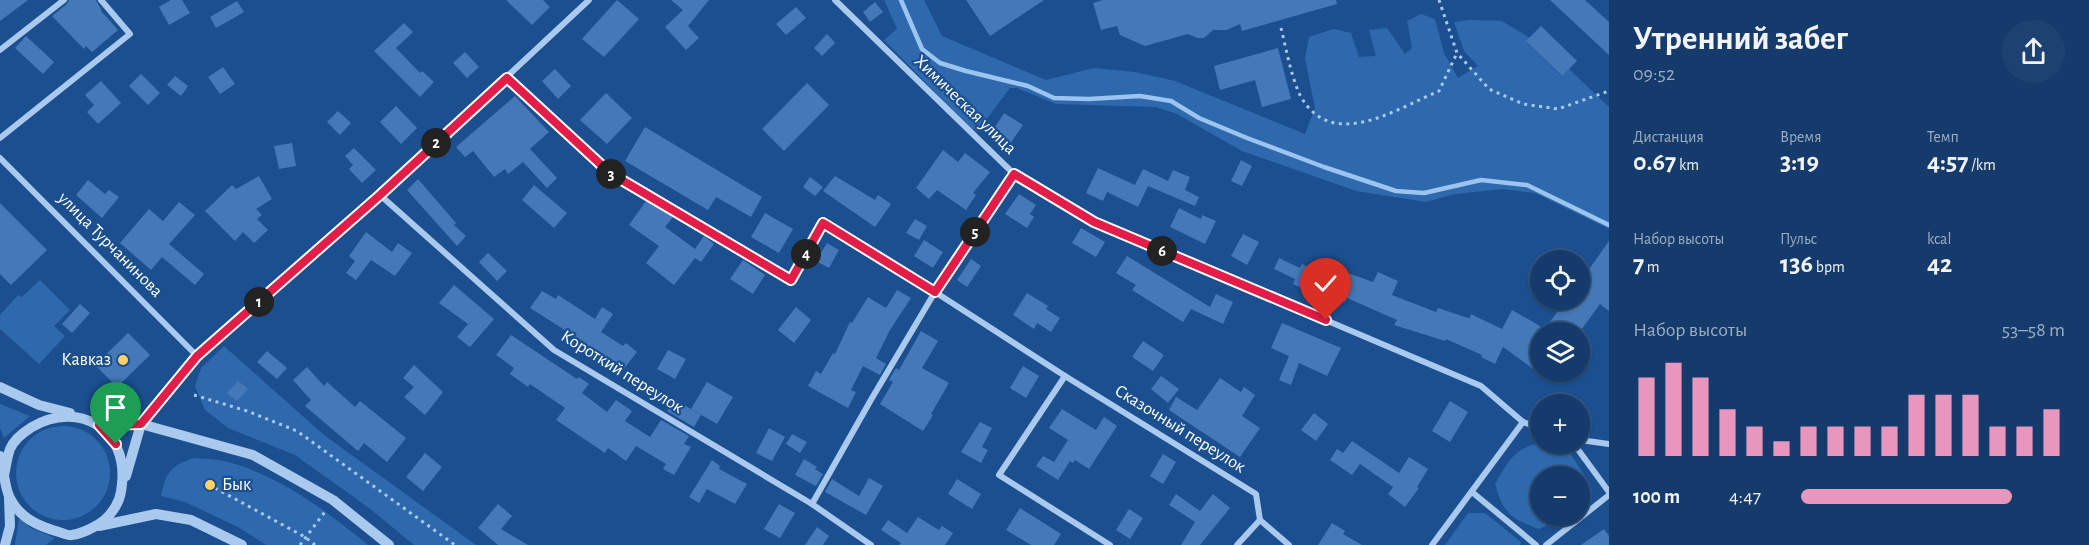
<!DOCTYPE html>
<html lang="ru">
<meta charset="utf-8">
<style>
:root{--surface:#143b6b;--page:#1d4271;--text:#f1f3f6;--muted:#9dadc1;--line:#33557e;--accent:#e797bd}
body{margin:0;font-family:"Alegreya Sans",sans-serif;background:var(--page);color:var(--text);height:100vh;display:flex;flex-direction:column;font-size:22px;white-space:nowrap}
*{box-sizing:border-box;margin:0}
p{font-size:20px;color:var(--muted)}
.icon{flex:none;width:33px;height:33px;fill:none;stroke:currentColor;stroke-width:2;stroke-linecap:round;stroke-linejoin:round}
.map{position:relative;flex:1;overflow:hidden}
.panel{display:flex;flex-direction:column;background:var(--surface);width:480px}
.panel>*{flex:none}
.buttons{position:absolute;left:1530px;top:250px;display:grid;gap:12px}
.buttons a{display:grid;place-items:center;width:60px;height:60px;border-radius:50%;background:var(--surface);box-shadow:0 2px 4px #0004,0 0 0 2px var(--line);font-size:30px}
.pin{position:absolute;display:grid;place-items:center;width:51px;height:51px;color:#fff;margin:-62px -26px;border-radius:50% 50% 50% 0;rotate:-45deg;box-shadow:0 0 6px #0007}
.pin .icon{rotate:45deg}
.km{position:absolute;width:30px;height:30px;margin:-15px;border-radius:50%;background:#222;color:#fff;font-size:16px;line-height:30px;text-align:center}
.round{display:grid;place-items:center;flex:none;width:63px;height:63px;border-radius:32px;background:var(--page)}
.summary{display:flex;align-items:center;justify-content:space-between;height:102px;padding:0 24px}
h1{font-size:33px;font-weight:700;line-height:45px}
.figures{display:grid;grid-template-columns:repeat(3,1fr);gap:9px;height:102px;padding:6px 24px}
.figures div{display:grid;align-content:center}
.figures b{font-size:26px;font-weight:700}
.figures small{font-size:16px;font-weight:400}
.figures p{font-size:16px}
.chart{height:168px;padding:12px 24px}
.chart p{display:flex;justify-content:space-between}
.chart svg{width:100%;height:108px;margin-top:6px;stroke:var(--accent);stroke-width:6}
ul{padding:0 24px;list-style:none;font-size:20px}
li{display:grid;grid-template-columns:96px 72px 1fr;align-items:center;height:45px}
li i{height:15px;border-radius:8px;background:var(--accent)}
main{display:flex;flex:1;min-height:0}
.map>svg:first-child{display:block}
</style>
<main>
<div class="map">
<svg width="1609" height="545" viewBox="0 0 1609 545">
<rect width="100%" height="100%" fill="#1b4f8f"/>
<g fill="#2e69ad">
<path d="M 884,0 L 924,0 L 942,36 L 1046,80 L 1094,68 L 1135,72 L 1175,81 L 1305,134 L 1315,108 L 1305,59 L 1309,37 L 1333,29 L 1351,33 L 1359,57 L 1376,56 L 1369,30 L 1387,28 L 1405,54 L 1412,48 L 1407,21 L 1421,14 L 1435,19 L 1444,53 L 1458,78 L 1478,66 L 1464,51 L 1454,22 L 1469,20 L 1502,21 L 1530,38 L 1527,42 L 1561,76 L 1569,69 L 1609,107 L 1609,229 L 1535,193 L 1503,189 L 1455,194 L 1426,202 L 1356,191 L 1242,151 L 1177,114 L 1156,107 L 1056,104 L 1017,88 L 1010,88 L 977,132 L 966,124 L 884,40 L 897,29 Z"/>
<path d="M 40,280 L 70,310 L 54,326 L 65,336 L 39,364 L 0,329 L 0,315 L 18,295 L 22,297 Z"/>
<path d="M 224,346 L 324,435 L 476,545 L 414,545 L 369,508 L 295,455 L 228,428 L 205,410 L 195,386 L 201,368 Z"/>
<path d="M 0,404 L 30,416 L 4,438 L 0,428 Z"/>
<circle cx="63" cy="473" r="47"/>
<path d="M 1540,443 L 1553,444 L 1570,453 L 1585,476 L 1582,500 L 1580,502 L 1580,477 L 1540,477 L 1540,516 L 1566,516 L 1539,529 C 1511,519 1503,513 1495,484 C 1508,462 1514,448 1540,443 Z"/>
<path d="M 195,458 C 206,459 217,459 228,462 C 281,476 326,511 368,545 L 266,545 L 238,527 L 185,502 L 161,496 C 166,472 171,465 195,458 Z"/>
<path d="M 1468,513 L 1485,513 L 1521,542 L 1520,545 L 1445,545 Z"/>
<path d="M 19,518 L 31,528 L 55,538 L 46,545 L 15,545 Z"/>
</g>
<g fill="none" stroke-linecap="round" stroke-linejoin="round">
<path stroke="#9cc4f0" stroke-width="4.5" d="M 901,0 L 922,49 L 940,63 L 966,71 L 1028,86 L 1054,98 L 1089,99 L 1140,96 L 1171,101 L 1199,118 L 1247,138 L 1324,167 L 1396,191 L 1424,193 L 1481,180 L 1527,185 L 1609,225"/>
</g>
<g fill="#4478b7">
<path d="M 0,0 L 28,0 L 0,21 Z"/>
<path d="M 69,0 L 96,0 L 101,9 L 101,11 L 118,30 L 92,52 L 86,46 L 84,49 L 52,16 L 67,4 Z"/>
<path d="M 171,0 L 182,0 L 190,13 L 169,25 L 159,7 Z"/>
<path d="M 506,0 L 543,0 L 550,7 L 532,25 Z"/>
<path d="M 617,0 L 639,19 L 604,57 L 582,39 Z"/>
<path d="M 671,0 L 709,0 L 688,26 L 699,38 L 686,50 L 665,27 L 683,10 Z"/>
<path d="M 966,0 L 1044,0 L 990,36 Z"/>
<path d="M 1103,0 L 1336,0 L 1337,4 L 1242,31 L 1240,24 L 1227,30 L 1213,30 L 1204,38 L 1197,38 L 1188,34 L 1145,46 L 1120,35 L 1117,26 L 1101,30 L 1093,3 Z"/>
<path d="M 1550,0 L 1585,0 L 1609,22 L 1609,55 Z"/>
<path d="M 237,1 L 244,12 L 216,28 L 210,17 Z"/>
<path d="M 875,2 L 883,12 L 870,22 L 863,12 Z"/>
<path d="M 796,7 L 806,18 L 786,35 L 776,24 Z"/>
<path d="M 404,23 L 413,32 L 396,48 L 420,73 L 422,71 L 434,82 L 420,97 L 374,51 Z"/>
<path d="M 1541,26 L 1577,61 L 1562,76 L 1526,41 Z"/>
<path d="M 827,34 L 835,43 L 822,56 L 814,48 Z"/>
<path d="M 26,36 L 54,62 L 43,74 L 15,48 Z"/>
<path d="M 1278,48 L 1291,99 L 1262,107 L 1255,80 L 1220,90 L 1214,66 Z"/>
<path d="M 465,52 L 479,67 L 467,78 L 453,63 Z"/>
<path d="M 223,67 L 235,84 L 220,94 L 208,77 Z"/>
<path d="M 555,69 L 571,86 L 558,99 L 542,81 Z"/>
<path d="M 141,74 L 160,93 L 148,105 L 129,86 Z"/>
<path d="M 175,76 L 188,86 L 181,96 L 167,85 Z"/>
<path d="M 101,81 L 121,103 L 98,124 L 87,112 L 94,105 L 85,95 Z"/>
<path d="M 807,83 L 829,105 L 784,151 L 762,129 Z"/>
<path d="M 606,93 L 632,118 L 607,144 L 580,120 Z"/>
<path d="M 515,96 L 549,132 L 530,149 L 557,178 L 547,188 L 523,162 L 508,174 L 505,169 L 494,177 L 473,151 L 465,157 L 456,147 Z"/>
<path d="M 396,106 L 417,128 L 401,144 L 380,122 Z"/>
<path d="M 338,111 L 351,123 L 340,135 L 327,122 Z"/>
<path d="M 1004,113 L 1023,125 L 1008,147 L 990,135 Z"/>
<path d="M 645,127 L 762,197 L 751,217 L 716,197 L 708,210 L 625,161 Z"/>
<path d="M 292,143 L 296,166 L 279,169 L 274,146 Z"/>
<path d="M 354,148 L 376,170 L 362,183 L 349,169 L 353,165 L 345,156 Z"/>
<path d="M 943,150 L 958,162 L 965,153 L 990,172 L 973,193 L 976,195 L 966,210 L 937,190 L 929,199 L 916,188 Z"/>
<path d="M 1241,160 L 1252,166 L 1242,186 L 1231,181 Z"/>
<path d="M 1098,168 L 1135,185 L 1143,169 L 1168,181 L 1173,170 L 1190,177 L 1185,190 L 1199,197 L 1195,206 L 1148,186 L 1138,207 L 1107,192 L 1103,201 L 1086,193 Z"/>
<path d="M 259,176 L 272,199 L 256,209 L 262,215 L 257,219 L 268,230 L 254,243 L 243,232 L 235,241 L 205,211 L 232,185 L 236,189 Z"/>
<path d="M 835,176 L 875,200 L 878,195 L 891,204 L 875,227 L 823,191 Z"/>
<path d="M 810,177 L 823,187 L 815,196 L 803,187 Z"/>
<path d="M 418,179 L 456,223 L 454,225 L 466,236 L 457,246 L 407,190 Z"/>
<path d="M 88,180 L 105,194 L 109,190 L 119,197 L 102,218 L 76,195 Z"/>
<path d="M 534,185 L 567,213 L 554,228 L 522,200 Z"/>
<path d="M 1019,194 L 1036,205 L 1030,214 L 1034,217 L 1027,228 L 1005,214 Z"/>
<path d="M 646,201 L 673,217 L 665,227 L 695,249 L 704,236 L 714,244 L 701,262 L 695,258 L 674,285 L 646,263 L 659,246 L 629,225 Z"/>
<path d="M 179,202 L 195,215 L 169,244 L 204,274 L 195,285 L 162,257 L 151,270 L 120,243 L 149,209 L 163,221 Z"/>
<path d="M 0,203 L 47,250 L 11,285 L 0,274 Z"/>
<path d="M 1179,208 L 1201,219 L 1202,215 L 1216,221 L 1205,244 L 1170,227 Z"/>
<path d="M 765,213 L 793,229 L 779,253 L 751,237 Z"/>
<path d="M 915,219 L 927,226 L 919,240 L 906,233 Z"/>
<path d="M 1081,228 L 1105,242 L 1096,257 L 1072,243 Z"/>
<path d="M 366,232 L 392,252 L 398,243 L 412,253 L 395,276 L 371,260 L 356,280 L 346,273 L 355,261 L 349,256 Z"/>
<path d="M 1243,234 L 1259,242 L 1247,265 L 1231,256 Z"/>
<path d="M 924,240 L 943,252 L 933,268 L 914,256 Z"/>
<path d="M 1609,241 L 1609,311 L 1600,304 L 1579,333 L 1542,333 L 1566,300 L 1580,300 L 1580,282 Z"/>
<path d="M 827,243 L 839,250 L 829,268 L 816,261 Z"/>
<path d="M 488,253 L 507,271 L 497,281 L 479,262 Z"/>
<path d="M 1127,256 L 1210,307 L 1216,294 L 1233,302 L 1223,324 L 1191,309 L 1183,322 L 1132,290 L 1136,285 L 1116,273 Z"/>
<path d="M 1279,258 L 1300,268 L 1302,264 L 1331,277 L 1334,268 L 1373,282 L 1378,272 L 1398,281 L 1392,295 L 1436,312 L 1438,308 L 1465,317 L 1470,318 L 1471,314 L 1502,329 L 1512,310 L 1540,326 L 1540,374 L 1503,347 L 1495,364 L 1481,357 L 1482,355 L 1446,339 L 1445,341 L 1394,325 L 1397,320 L 1347,298 L 1345,302 L 1309,289 L 1308,291 L 1293,284 L 1295,279 L 1274,269 Z"/>
<path d="M 971,259 L 981,266 L 967,287 L 957,280 Z"/>
<path d="M 743,260 L 765,275 L 753,294 L 730,279 Z"/>
<path d="M 454,285 L 494,319 L 470,347 L 457,337 L 468,324 L 439,303 Z"/>
<path d="M 897,290 L 911,298 L 890,330 L 876,358 L 886,364 L 880,375 L 863,366 L 851,390 L 856,392 L 848,408 L 808,386 L 816,371 L 821,374 L 833,353 L 835,354 L 850,322 L 852,323 L 868,297 L 886,308 Z"/>
<path d="M 542,291 L 556,299 L 558,295 L 595,319 L 602,307 L 613,314 L 601,332 L 623,346 L 626,343 L 637,352 L 620,374 L 577,348 L 582,341 L 530,308 Z"/>
<path d="M 1027,293 L 1048,306 L 1046,309 L 1060,318 L 1051,332 L 1037,323 L 1034,329 L 1013,315 Z"/>
<path d="M 80,304 L 90,313 L 72,333 L 62,324 Z"/>
<path d="M 796,307 L 811,320 L 794,343 L 778,330 Z"/>
<path d="M 1282,323 L 1341,348 L 1327,376 L 1299,363 L 1291,385 L 1279,380 L 1289,356 L 1271,348 Z"/>
<path d="M 921,331 L 938,341 L 922,368 L 949,383 L 931,414 L 933,415 L 923,431 L 880,404 L 893,382 L 889,380 L 896,368 L 899,370 Z"/>
<path d="M 128,333 L 150,355 L 117,387 L 95,365 Z"/>
<path d="M 511,335 L 577,379 L 579,377 L 589,384 L 582,393 L 607,412 L 616,400 L 632,411 L 625,421 L 650,437 L 661,420 L 689,436 L 684,444 L 691,447 L 674,475 L 663,469 L 666,464 L 636,446 L 626,461 L 608,448 L 605,453 L 556,420 L 565,408 L 530,384 L 528,387 L 510,374 L 514,368 L 496,355 Z"/>
<path d="M 1143,341 L 1164,355 L 1153,371 L 1132,357 Z"/>
<path d="M 668,350 L 686,359 L 675,379 L 657,369 Z"/>
<path d="M 267,351 L 287,368 L 277,379 L 257,362 Z"/>
<path d="M 414,365 L 443,392 L 425,415 L 404,397 L 414,387 L 403,378 Z"/>
<path d="M 1023,366 L 1039,376 L 1026,398 L 1010,388 Z"/>
<path d="M 307,367 L 324,386 L 327,382 L 355,407 L 360,401 L 406,438 L 387,462 L 364,443 L 358,451 L 305,406 L 311,400 L 293,380 Z"/>
<path d="M 1161,376 L 1179,389 L 1168,403 L 1151,389 Z"/>
<path d="M 1220,378 L 1241,392 L 1244,387 L 1255,395 L 1242,416 L 1260,428 L 1240,457 L 1169,410 L 1176,397 L 1197,410 Z"/>
<path d="M 238,381 L 248,389 L 237,401 L 227,393 Z"/>
<path d="M 707,382 L 733,397 L 717,424 L 691,409 Z"/>
<path d="M 674,399 L 701,415 L 694,427 L 667,411 Z"/>
<path d="M 1450,401 L 1468,412 L 1450,442 L 1432,431 Z"/>
<path d="M 1062,409 L 1096,430 L 1104,417 L 1117,426 L 1089,469 L 1075,460 L 1073,463 L 1070,461 L 1058,480 L 1036,466 L 1043,456 L 1054,462 L 1068,440 L 1049,428 Z"/>
<path d="M 1314,413 L 1328,424 L 1316,441 L 1301,430 Z"/>
<path d="M 980,422 L 992,428 L 982,447 L 988,450 L 981,463 L 961,452 Z"/>
<path d="M 769,428 L 785,437 L 772,461 L 756,453 Z"/>
<path d="M 792,434 L 807,442 L 800,453 L 786,444 Z"/>
<path d="M 1352,441 L 1399,473 L 1409,457 L 1428,469 L 1417,487 L 1419,488 L 1405,507 L 1388,494 L 1393,487 L 1360,464 L 1352,475 L 1330,460 L 1337,449 L 1343,453 Z"/>
<path d="M 425,453 L 442,467 L 423,491 L 406,477 Z"/>
<path d="M 1163,454 L 1176,462 L 1163,484 L 1150,476 Z"/>
<path d="M 804,459 L 817,467 L 815,469 L 823,474 L 816,486 L 795,475 Z"/>
<path d="M 712,460 L 720,466 L 719,469 L 747,484 L 735,504 L 707,489 L 699,503 L 689,497 Z"/>
<path d="M 869,478 L 883,486 L 866,515 L 825,492 L 832,479 L 859,496 Z"/>
<path d="M 957,479 L 981,494 L 972,509 L 948,494 Z"/>
<path d="M 1176,494 L 1200,511 L 1213,494 L 1230,508 L 1200,545 L 1181,545 L 1195,522 L 1169,505 Z"/>
<path d="M 498,504 L 512,516 L 501,529 L 528,545 L 498,545 L 478,528 Z"/>
<path d="M 779,504 L 795,513 L 780,538 L 764,529 Z"/>
<path d="M 1020,508 L 1061,534 L 1054,545 L 1031,545 L 1006,530 Z"/>
<path d="M 1129,509 L 1143,518 L 1130,539 L 1116,530 Z"/>
<path d="M 918,517 L 939,530 L 942,526 L 953,533 L 945,545 L 899,545 L 901,543 L 881,530 L 888,520 L 907,533 Z"/>
<path d="M 1332,523 L 1345,531 L 1343,534 L 1362,545 L 1318,545 Z"/>
<path d="M 817,527 L 829,536 L 823,545 L 805,545 Z"/>
<path d="M 1604,529 L 1609,536 L 1609,545 L 1581,545 Z"/>
</g>
<g fill="none" stroke-linecap="round" stroke-linejoin="round">
<g stroke="#a9c9ee" stroke-width="3" stroke-dasharray="3 4.5" stroke-linecap="butt">
<path d="M 1439,0 L 1457,53 L 1489,89 L 1523,104 L 1558,109 L 1609,91"/>
<path d="M 1281,28 C 1286,48 1291,76 1300,95 C 1331,153 1396,109 1439,91 L 1457,53"/>
<path d="M 194,395 L 247,411 L 297,431 L 455,545"/>
<path d="M 215,488 L 305,537 L 315,545"/>
<path d="M 300,545 L 327,509"/>
</g>
<g stroke="#a9c9ee" stroke-width="6">
<path d="M 835,0 L 1014,174 L 1094,222 L 1481,386 L 1523,422 L 1540,428"/>
<path d="M 0,50 L 64,0"/>
<path d="M 507,77 L 610,173 L 791,280 L 823,223 L 935,292 L 1065,376 L 1256,494 L 1260,520 L 1289,545"/>
<path d="M 0,138 L 130,34 L 101,0"/>
<path d="M 0,158 L 197,356"/>
<path d="M 380,195 L 554,350 L 812,504 L 871,545"/>
<path d="M 1065,376 L 999,475 L 1110,545"/>
<path d="M 141,424 L 197,356 L 380,195 L 589,0"/>
<path d="M 1580,440 L 1609,444"/>
<path d="M 1574,444 L 1609,492"/>
<path d="M 1472,492 L 1536,545"/>
<path d="M 812,504 L 872,398 L 935,292 L 1014,174"/>
<path d="M 1237,545 L 1260,520"/>
<path d="M 1432,545 L 1523,422"/>
<path d="M 1546,545 L 1609,495"/>
</g>
<g stroke="#a9c9ee" stroke-width="10">
<path d="M 0,387 L 39,405 L 70,413"/>
<path d="M 99,425 L 141,424 L 253,455 L 333,500 L 389,545"/>
<path d="M 0,456 C 4,469 4,484 9,496 C 19,518 38,526 59,532 C 63,533 68,536 72,535 C 85,533 104,523 111,513 C 119,503 121,495 122,484 C 128,429 79,400 32,427 C 24,432 14,439 10,449 C 7,457 6,467 4,475"/>
<path d="M 126,476 L 141,424"/>
<path d="M 99,526 L 156,514 L 191,520 L 242,545"/>
<path d="M 5,545 L 10,526 L 9,498"/>
</g>
</g>
<g fill="none" stroke-linecap="round" stroke-linejoin="round">
<defs>
<path id="route" d="M 116,444 L 99,425 L 141,424 L 197,356 L 380,195 L 507,78 L 610,173 L 791,280 L 823,223 L 935,292 L 1014,174 L 1094,222 L 1326,320"/>
</defs>
<use href="#route" stroke="#fff" stroke-width="12"/>
<use href="#route" stroke="#e11d48" stroke-width="8"/>
</g>
<g fill="#ffd166" stroke="#1b4f8f" stroke-width="2">
<circle cx="123" cy="360" r="6"/>
<circle cx="210" cy="485" r="6"/>
</g>
<g text-anchor="middle" dominant-baseline="central" stroke-width="4.5" stroke-linejoin="round" paint-order="stroke">
<g font-size="18" fill="#fff" stroke="#1b4f8f">
<text transform="translate(965 105) rotate(44)">Химическая улица</text>
<text transform="translate(110 245) rotate(45)">улица Турчанинова</text>
<text transform="translate(622 372) rotate(32)">Короткий переулок</text>
<text transform="translate(1180 429) rotate(32)">Сказочный переулок</text>
</g>
<g font-size="18" fill="#fff" stroke="#1b4f8f" text-anchor="end">
<text x="111" y="360">Кавказ</text>
<text x="222" y="485" text-anchor="start">Бык</text>
</g>
</g>
</svg>
<div class="buttons">
<a><svg class="icon" aria-label="locate" viewBox="0 0 24 24"><circle cx="12" cy="12" r="6"/><path d="M12 2v4M12 18v4M2 12h4M18 12h4"/></svg></a>
<a><svg class="icon" aria-label="layers" viewBox="0 0 24 24"><path d="M12 4l9 5-9 5-9-5zM3 14l9 5 9-5"/></svg></a>
<a>+</a>
<a>−</a>
</div>
<div class="pin" style="left:116px;top:444px;background:#1e9e55"><svg class="icon" aria-label="arrive" viewBox="0 0 24 24"><path d="M6 21V4h12l-3 4 3 4H6"/></svg></div>
<div class="pin" style="left:1326px;top:320px;background:#d93025"><svg class="icon" aria-label="check" viewBox="0 0 24 24"><path d="M5 12l5 5 9-10"/></svg></div>
<b class="km" style="left:259px;top:302px">1</b>
<b class="km" style="left:436px;top:143px">2</b>
<b class="km" style="left:611px;top:174px">3</b>
<b class="km" style="left:806px;top:254px">4</b>
<b class="km" style="left:975px;top:232px">5</b>
<b class="km" style="left:1162px;top:251px">6</b>
</div>
<section class="panel">
<div class="summary"><div><h1>Утренний забег</h1><p>09:52</p></div><a class="round"><svg class="icon" aria-label="share" viewBox="0 0 24 24"><path d="M12 15V3M7 8l5-5 5 5M5 13v7h14v-7"/></svg></a></div>
<div class="figures">
<div><p>Дистанция</p><b>0.67<small> km</small></b></div>
<div><p>Время</p><b>3:19</b></div>
<div><p>Темп</p><b>4:57<small> /km</small></b></div>
</div>
<div class="figures">
<div><p>Набор высоты</p><b>7<small> m</small></b></div>
<div><p>Пульс</p><b>136<small> bpm</small></b></div>
<div><p>kcal</p><b>42</b></div>
</div>
<div class="chart"><p><span>Набор высоты</span>53–58 m</p>
<svg viewBox="0 0 160 44" preserveAspectRatio="none"><path d="M5 44V12M15 44V6M25 44V12M35 44V25M45 44V32M55 44V38M65 44V32M75 44V32M85 44V32M95 44V32M105 44V19M115 44V19M125 44V19M135 44V32M145 44V32M155 44V25"/></svg>
</div>
<ul>
<li><b>100 m</b>4:47<i style="width:80%"></i></li>
</ul>
</section>
</main>
